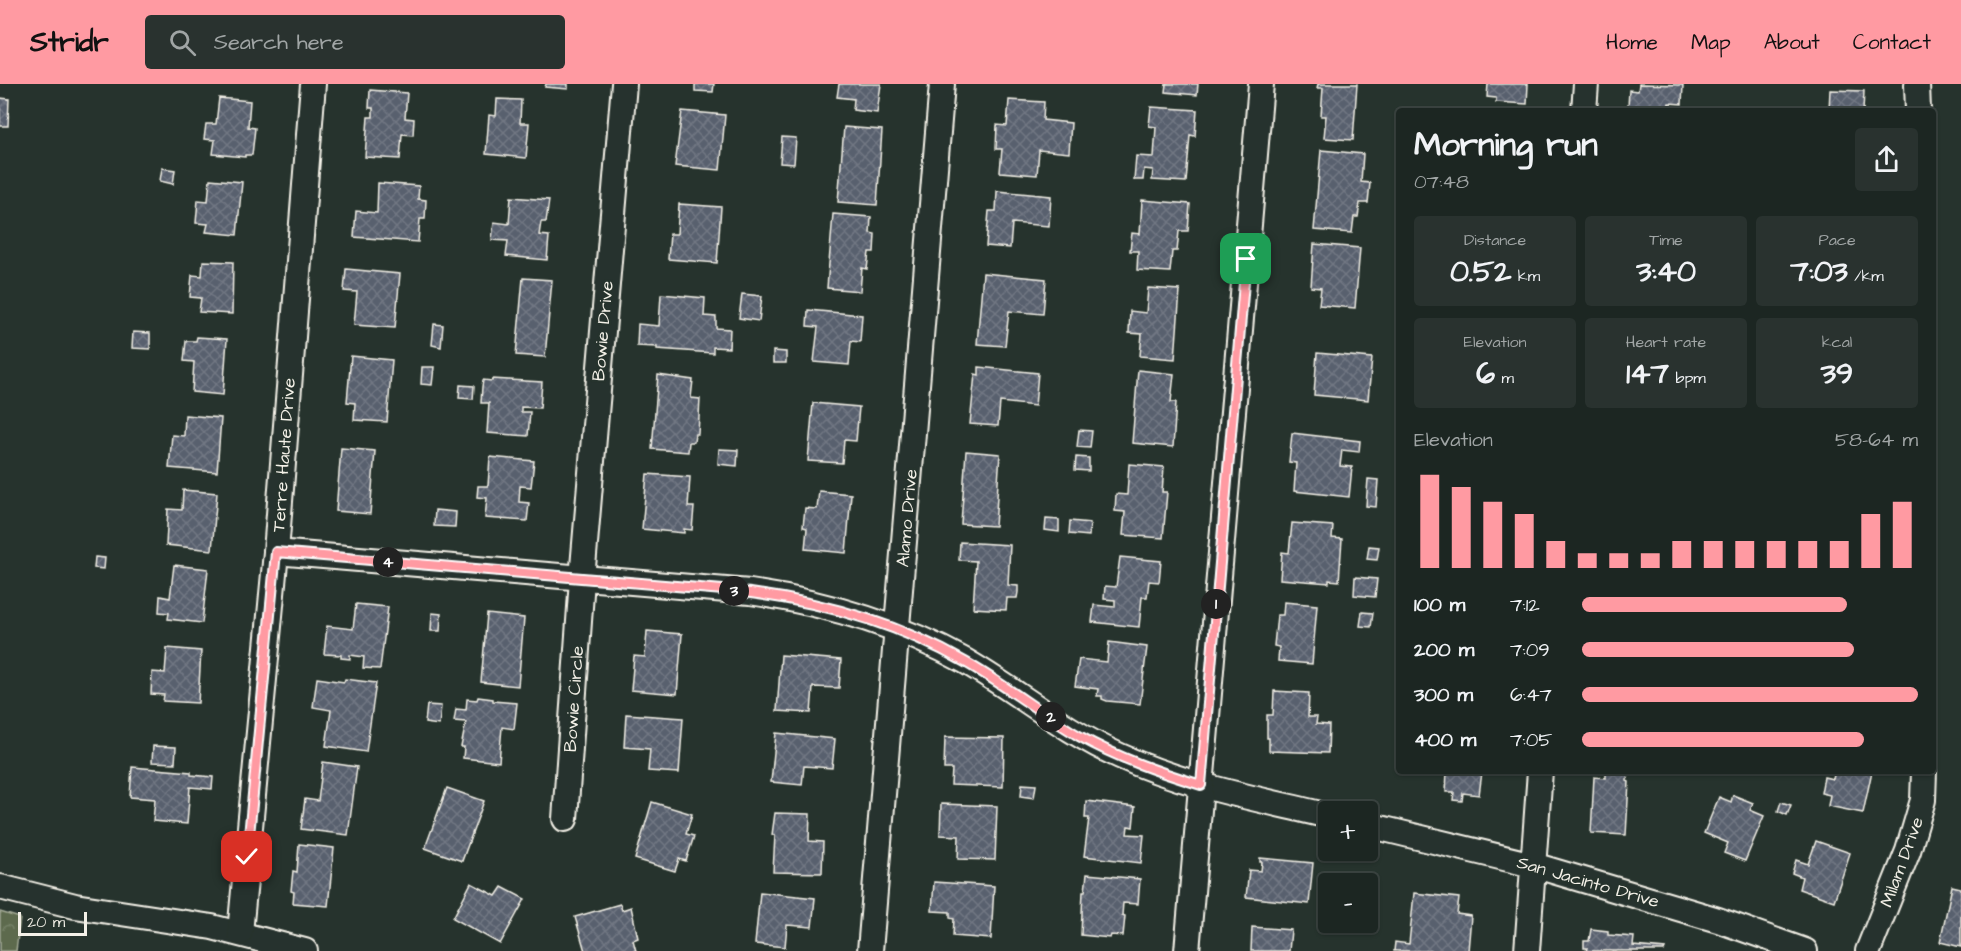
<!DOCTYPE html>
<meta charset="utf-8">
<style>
:root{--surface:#1c2622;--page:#29322f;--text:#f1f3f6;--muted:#a0a5a5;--line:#3a4340;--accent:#ff9aa2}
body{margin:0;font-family:"Architects Daughter",sans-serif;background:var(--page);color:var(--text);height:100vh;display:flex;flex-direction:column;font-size:22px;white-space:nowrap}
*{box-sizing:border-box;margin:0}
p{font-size:20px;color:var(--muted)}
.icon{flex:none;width:33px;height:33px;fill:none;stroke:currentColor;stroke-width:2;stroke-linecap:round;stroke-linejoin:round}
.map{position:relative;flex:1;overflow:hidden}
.details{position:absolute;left:1396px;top:24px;width:540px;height:666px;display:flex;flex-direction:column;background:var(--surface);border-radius:6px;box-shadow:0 2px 4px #0004,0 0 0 2px var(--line)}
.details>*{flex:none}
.fabs{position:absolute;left:1318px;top:717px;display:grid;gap:12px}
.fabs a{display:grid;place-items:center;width:60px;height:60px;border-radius:6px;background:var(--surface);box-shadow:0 2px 4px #0004,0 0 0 2px var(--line);font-size:30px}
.scale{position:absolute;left:18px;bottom:15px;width:69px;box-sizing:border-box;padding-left:6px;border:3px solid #f4f1e8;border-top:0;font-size:16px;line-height:21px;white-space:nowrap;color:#f4f1e8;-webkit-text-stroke:4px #26332d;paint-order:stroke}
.pin{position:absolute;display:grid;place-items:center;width:51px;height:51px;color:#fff;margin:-26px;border-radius:12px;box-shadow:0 3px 9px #0006}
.km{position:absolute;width:30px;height:30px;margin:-15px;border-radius:50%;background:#222;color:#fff;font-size:16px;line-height:30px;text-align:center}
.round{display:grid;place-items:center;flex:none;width:63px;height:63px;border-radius:6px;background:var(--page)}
.summary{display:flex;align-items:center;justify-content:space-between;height:102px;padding:0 18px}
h1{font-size:33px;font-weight:700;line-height:45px}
.figures{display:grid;grid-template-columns:repeat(3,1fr);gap:9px;height:102px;padding:6px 18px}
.figures div{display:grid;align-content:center;border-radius:6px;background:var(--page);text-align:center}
.figures b{font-size:30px;font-weight:700}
.figures small{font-size:16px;font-weight:400}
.figures p{font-size:16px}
.chart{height:168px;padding:12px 18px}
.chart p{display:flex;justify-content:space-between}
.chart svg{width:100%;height:108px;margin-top:6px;stroke:var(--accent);stroke-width:6}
ul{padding:0 18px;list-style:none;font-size:20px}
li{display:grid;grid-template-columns:96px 72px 1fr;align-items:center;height:45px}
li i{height:15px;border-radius:8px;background:var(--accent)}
header{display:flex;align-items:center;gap:36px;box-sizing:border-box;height:84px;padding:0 30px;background:var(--accent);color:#111}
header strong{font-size:28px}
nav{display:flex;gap:33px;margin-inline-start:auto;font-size:21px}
.search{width:420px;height:54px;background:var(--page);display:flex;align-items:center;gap:15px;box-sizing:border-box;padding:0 21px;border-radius:6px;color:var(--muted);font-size:22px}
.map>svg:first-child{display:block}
</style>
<header>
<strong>Stridr</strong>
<div class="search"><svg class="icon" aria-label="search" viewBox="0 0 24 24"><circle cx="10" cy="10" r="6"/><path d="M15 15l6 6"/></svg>Search here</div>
<nav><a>Home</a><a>Map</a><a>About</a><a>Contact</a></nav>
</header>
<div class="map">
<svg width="1961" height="867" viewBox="0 0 1961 867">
<defs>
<pattern id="forest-crowns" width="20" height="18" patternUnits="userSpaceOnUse" patternTransform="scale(1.5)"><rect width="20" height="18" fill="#5d6b4d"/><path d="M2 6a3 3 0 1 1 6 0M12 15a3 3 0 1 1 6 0" fill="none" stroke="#758167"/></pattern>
<pattern id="building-cross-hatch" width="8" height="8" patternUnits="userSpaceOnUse" patternTransform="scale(1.5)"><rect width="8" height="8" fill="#58606e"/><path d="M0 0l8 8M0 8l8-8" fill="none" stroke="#717783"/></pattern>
</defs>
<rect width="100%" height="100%" fill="#26332d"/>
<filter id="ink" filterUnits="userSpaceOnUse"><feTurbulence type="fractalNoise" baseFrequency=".0167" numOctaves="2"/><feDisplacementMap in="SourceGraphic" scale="12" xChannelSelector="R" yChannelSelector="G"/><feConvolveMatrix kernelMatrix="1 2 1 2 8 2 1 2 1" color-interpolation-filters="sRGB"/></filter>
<g filter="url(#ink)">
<path fill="url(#forest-crowns)" stroke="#a8ae9a" stroke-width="1.5" d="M 0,828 L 20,834 L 16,867 L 0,867 Z"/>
<g fill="url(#building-cross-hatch)" stroke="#f4f1e8" stroke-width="1.5">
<path d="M 546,0 L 568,0 L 568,5 L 545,3 Z"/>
<path d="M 695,0 L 714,0 L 713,8 L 695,7 Z"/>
<path d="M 839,0 L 881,0 L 877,29 L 853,26 L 854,15 L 837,13 Z"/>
<path d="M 1166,0 L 1198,0 L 1197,11 L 1165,8 Z"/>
<path d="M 1318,0 L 1357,0 L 1353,56 L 1324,54 L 1326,32 L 1321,32 L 1323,4 L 1317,4 Z"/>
<path d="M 1488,0 L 1528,0 L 1527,20 L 1496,18 L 1496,14 L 1487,13 Z"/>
<path d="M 1639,0 L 1683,1 L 1682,20 L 1669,19 L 1668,27 L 1638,27 L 1638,23 L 1628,23 L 1629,6 L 1638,7 Z"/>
<path d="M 370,6 L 407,9 L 405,34 L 414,35 L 413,51 L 402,50 L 400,75 L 365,73 L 368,33 L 373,33 L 373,24 L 369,24 Z"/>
<path d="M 1830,6 L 1864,7 L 1863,27 L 1829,27 Z"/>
<path d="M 0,14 L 9,15 L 8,42 L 0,42 Z"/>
<path d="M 219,14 L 250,17 L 248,43 L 255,44 L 252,71 L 245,71 L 245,73 L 213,70 L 215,56 L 204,55 L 206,40 L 216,40 Z"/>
<path d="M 497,15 L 521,16 L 520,39 L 529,39 L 526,74 L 486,70 L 489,31 L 496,32 Z"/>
<path d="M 1009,16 L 1044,18 L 1043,36 L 1071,39 L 1069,69 L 1039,66 L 1037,91 L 1000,88 L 1002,65 L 996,65 L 997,41 L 1007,42 Z"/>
<path d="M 1151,23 L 1197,26 L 1195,52 L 1190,51 L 1186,98 L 1152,96 L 1153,86 L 1144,85 L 1143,96 L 1134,96 L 1136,72 L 1154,73 L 1156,43 L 1149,42 Z"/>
<path d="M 682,27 L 725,31 L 720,86 L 675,82 Z"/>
<path d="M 844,43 L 882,46 L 877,121 L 838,118 Z"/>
<path d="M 782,53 L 796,54 L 794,80 L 780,79 Z"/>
<path d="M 1321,66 L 1363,70 L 1361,98 L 1370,99 L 1368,119 L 1360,119 L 1358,133 L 1354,133 L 1352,149 L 1314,146 Z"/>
<path d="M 162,84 L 175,86 L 173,100 L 160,97 Z"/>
<path d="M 210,95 L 242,98 L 237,151 L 206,148 L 208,140 L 196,139 L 198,116 L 208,117 Z"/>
<path d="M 378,99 L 419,102 L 418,115 L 426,116 L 425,135 L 420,135 L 418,158 L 354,153 L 356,127 L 377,129 Z"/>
<path d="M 997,107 L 1051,112 L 1049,142 L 1012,139 L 1010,164 L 986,162 L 989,127 L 996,127 Z"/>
<path d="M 511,113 L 549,116 L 546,138 L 541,138 L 539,151 L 549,152 L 547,176 L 506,172 L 508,157 L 492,156 L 494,138 L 509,140 Z"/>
<path d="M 1142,116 L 1190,120 L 1188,147 L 1179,147 L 1177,167 L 1172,167 L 1170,188 L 1137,186 L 1138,167 L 1130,167 L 1132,149 L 1140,150 Z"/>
<path d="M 679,120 L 721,123 L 717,179 L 668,175 L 670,150 L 677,150 Z"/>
<path d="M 833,130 L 871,133 L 870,149 L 875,150 L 874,168 L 869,168 L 867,185 L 862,184 L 860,207 L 827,204 Z"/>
<path d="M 1314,160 L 1360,164 L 1355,224 L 1319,221 L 1321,204 L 1311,203 Z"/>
<path d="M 203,177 L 233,178 L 232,230 L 199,228 L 201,214 L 190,213 L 192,191 L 202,192 Z"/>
<path d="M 346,185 L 400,190 L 395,244 L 354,241 L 357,208 L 344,207 Z"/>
<path d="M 983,189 L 1046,195 L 1043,230 L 1009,227 L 1005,262 L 977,260 Z"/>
<path d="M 523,194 L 552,196 L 545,273 L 516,271 Z"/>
<path d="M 1148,204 L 1180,206 L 1175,275 L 1140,272 L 1142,250 L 1129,249 L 1130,227 L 1146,229 Z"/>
<path d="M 661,210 L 705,214 L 704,232 L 716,233 L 716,244 L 730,245 L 729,264 L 713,263 L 713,269 L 657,265 L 657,263 L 637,262 L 638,240 L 659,242 Z"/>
<path d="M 742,210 L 762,212 L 759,237 L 739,234 Z"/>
<path d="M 808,226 L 862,231 L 860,258 L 851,257 L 849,281 L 814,278 L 818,243 L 807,242 Z"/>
<path d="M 434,240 L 443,241 L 441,263 L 432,261 Z"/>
<path d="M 133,248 L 150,249 L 150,265 L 132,264 Z"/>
<path d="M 197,253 L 227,255 L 223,311 L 192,308 L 194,278 L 184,277 L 186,257 L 196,257 Z"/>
<path d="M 773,267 L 786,268 L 786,279 L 773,279 Z"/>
<path d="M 1317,269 L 1372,274 L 1368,316 L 1314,311 Z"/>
<path d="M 351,272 L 392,276 L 387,338 L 354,336 L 355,319 L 347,318 Z"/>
<path d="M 422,283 L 434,283 L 432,301 L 421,300 Z"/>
<path d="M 979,283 L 1038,289 L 1035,322 L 1000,318 L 998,342 L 970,340 L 975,290 L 979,291 Z"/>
<path d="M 1138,286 L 1174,290 L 1171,318 L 1176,318 L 1173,363 L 1132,359 Z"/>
<path d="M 658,291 L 693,296 L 691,314 L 700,315 L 698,350 L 695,350 L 694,358 L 689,358 L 688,368 L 652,365 Z"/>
<path d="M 492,295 L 542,298 L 540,324 L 521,323 L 521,328 L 530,328 L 528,352 L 487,349 L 489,319 L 481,319 L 482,303 L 483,296 L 492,297 Z"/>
<path d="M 460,301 L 474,302 L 473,315 L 459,314 Z"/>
<path d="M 813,319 L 859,323 L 856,357 L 844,356 L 842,379 L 808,377 Z"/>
<path d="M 185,331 L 221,334 L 217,388 L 169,384 L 172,351 L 184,352 Z"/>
<path d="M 1079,346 L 1092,347 L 1090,364 L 1077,363 Z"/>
<path d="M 1292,349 L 1360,357 L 1359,368 L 1342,366 L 1340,382 L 1352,383 L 1349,413 L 1294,407 L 1296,379 L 1289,378 Z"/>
<path d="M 341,364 L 375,367 L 370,430 L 336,427 Z"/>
<path d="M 719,365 L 738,366 L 737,382 L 718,380 Z"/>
<path d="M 966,367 L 1000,370 L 995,442 L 961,440 Z"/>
<path d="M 490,373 L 534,377 L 531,403 L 520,402 L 519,418 L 529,419 L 527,437 L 485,434 L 487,414 L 477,413 L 478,402 L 488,402 Z"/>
<path d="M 1076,373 L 1089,374 L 1089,387 L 1075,386 Z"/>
<path d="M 1129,380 L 1164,383 L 1162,408 L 1167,408 L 1163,454 L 1123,451 L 1125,428 L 1115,427 L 1116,410 L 1127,411 Z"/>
<path d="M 647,390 L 690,393 L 688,423 L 694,423 L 692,446 L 684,445 L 684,449 L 642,445 Z"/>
<path d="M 1368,395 L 1378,396 L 1376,423 L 1366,422 Z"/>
<path d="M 183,406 L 217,409 L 212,466 L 166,461 L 168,425 L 182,426 Z"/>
<path d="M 819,407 L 851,410 L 846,469 L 805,465 L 807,444 L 803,443 L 805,424 L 817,425 Z"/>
<path d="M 435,426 L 456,428 L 455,443 L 434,442 Z"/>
<path d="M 1046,435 L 1059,436 L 1059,448 L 1045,446 Z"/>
<path d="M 1070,437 L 1090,439 L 1089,452 L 1069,450 Z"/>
<path d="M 1292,439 L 1333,442 L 1332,454 L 1342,455 L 1339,497 L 1329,496 L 1329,499 L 1280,495 L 1282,468 L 1289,469 Z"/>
<path d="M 960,458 L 1010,461 L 1008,501 L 1018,502 L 1018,508 L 1017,514 L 1007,514 L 1006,526 L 973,524 L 976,477 L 959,476 Z"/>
<path d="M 1369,462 L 1379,463 L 1377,476 L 1367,475 Z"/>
<path d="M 95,473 L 105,474 L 104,485 L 94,484 Z"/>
<path d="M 1120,473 L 1161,477 L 1159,498 L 1149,497 L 1147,513 L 1142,513 L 1139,543 L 1092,538 L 1094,521 L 1115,523 L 1115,516 L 1104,515 L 1105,502 L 1116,503 Z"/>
<path d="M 174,481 L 208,485 L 202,539 L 168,535 L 169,529 L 159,528 L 160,512 L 170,514 Z"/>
<path d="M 1355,493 L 1377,495 L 1375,513 L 1354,511 Z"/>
<path d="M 1284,518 L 1317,521 L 1312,580 L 1278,577 L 1279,563 L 1274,562 L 1277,531 L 1283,531 Z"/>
<path d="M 356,520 L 388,523 L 380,585 L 363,584 L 364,573 L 350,571 L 350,575 L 341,574 L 341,571 L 324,570 L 327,542 L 353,545 Z"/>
<path d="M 1362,528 L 1373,529 L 1371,543 L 1360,542 Z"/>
<path d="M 432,529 L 441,530 L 440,547 L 431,547 Z"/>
<path d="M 487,530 L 524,534 L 518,602 L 481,598 Z"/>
<path d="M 647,547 L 682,550 L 677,610 L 631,606 L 634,572 L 645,573 Z"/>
<path d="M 1109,558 L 1147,563 L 1140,620 L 1107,617 L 1102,615 L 1102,612 L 1097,612 L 1098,605 L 1075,602 L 1079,575 L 1107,578 Z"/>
<path d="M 167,564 L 201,567 L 198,619 L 163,617 L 164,611 L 151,610 L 152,588 L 165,589 Z"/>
<path d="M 781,571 L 841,576 L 839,604 L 813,603 L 811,629 L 777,627 Z"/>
<path d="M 317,594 L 344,598 L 345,595 L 376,599 L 366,668 L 326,662 L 331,626 L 313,623 Z"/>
<path d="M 1274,607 L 1309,609 L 1308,633 L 1317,633 L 1316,640 L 1329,641 L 1328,669 L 1269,667 L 1269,654 L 1267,654 L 1267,631 L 1273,631 Z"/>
<path d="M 478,613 L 493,615 L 493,617 L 517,619 L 514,645 L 502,643 L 499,678 L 463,674 L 464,663 L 461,663 L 466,638 L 454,637 L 456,625 L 466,626 L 467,615 L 477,616 Z"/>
<path d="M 427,621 L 441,622 L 439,641 L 425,639 Z"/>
<path d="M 626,630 L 683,634 L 679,689 L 648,687 L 650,665 L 624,663 Z"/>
<path d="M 776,649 L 835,655 L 832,684 L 804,682 L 802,701 L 771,698 Z"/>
<path d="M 945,653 L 1004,654 L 1003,703 L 951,701 L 952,685 L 944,685 Z"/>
<path d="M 153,662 L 176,663 L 175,679 L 152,678 Z"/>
<path d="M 323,678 L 357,683 L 348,751 L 301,745 L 305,715 L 318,717 Z"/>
<path d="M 132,683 L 191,688 L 191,691 L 213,693 L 212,705 L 190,703 L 187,740 L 153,737 L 155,715 L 130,713 Z"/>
<path d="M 1447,687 L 1482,688 L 1479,711 L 1463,709 L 1462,717 L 1453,716 L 1454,708 L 1446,708 Z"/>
<path d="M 1606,687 L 1628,687 L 1627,697 L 1629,698 L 1626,751 L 1591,749 L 1594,693 L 1606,694 Z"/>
<path d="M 1835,687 L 1872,687 L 1863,729 L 1828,722 L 1830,711 L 1821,709 L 1824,693 L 1833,695 Z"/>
<path d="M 1022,700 L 1036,701 L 1034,714 L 1021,712 Z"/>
<path d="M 447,704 L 484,717 L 462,777 L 425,764 Z"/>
<path d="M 1733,711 L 1753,719 L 1750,726 L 1764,732 L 1745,777 L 1724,769 L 1728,759 L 1704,749 L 1719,713 L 1731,718 Z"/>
<path d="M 1086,717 L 1135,723 L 1133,743 L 1128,742 L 1127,750 L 1144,751 L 1141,779 L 1084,772 L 1089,734 L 1085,734 Z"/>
<path d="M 652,718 L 692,730 L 686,750 L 694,752 L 686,777 L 679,775 L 675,787 L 635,775 Z"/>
<path d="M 1781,718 L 1791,721 L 1787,731 L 1778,727 Z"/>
<path d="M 941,720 L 997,722 L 995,776 L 958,775 L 959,752 L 940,751 Z"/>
<path d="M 775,729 L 810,730 L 809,757 L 823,758 L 822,789 L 773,788 L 775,751 L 772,751 Z"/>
<path d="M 1816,757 L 1850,769 L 1834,817 L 1799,805 L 1802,793 L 1792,789 L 1796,776 L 1808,780 Z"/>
<path d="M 299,760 L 334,764 L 328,822 L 293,819 L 294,808 L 291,807 L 293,787 L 297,788 Z"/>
<path d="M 1260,774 L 1313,779 L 1309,820 L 1246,813 L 1249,786 L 1261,787 L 1262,778 L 1260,778 Z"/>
<path d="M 1087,790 L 1140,795 L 1138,820 L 1123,819 L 1122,831 L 1125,832 L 1123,852 L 1111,851 L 1110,854 L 1081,851 L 1083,807 L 1085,807 Z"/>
<path d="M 934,798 L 994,802 L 991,855 L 953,852 L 954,835 L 950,834 L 950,828 L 932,827 Z"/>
<path d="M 471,799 L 496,812 L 502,803 L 525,815 L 500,860 L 453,834 Z"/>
<path d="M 1952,802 L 1961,804 L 1961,863 L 1940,858 Z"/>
<path d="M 760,808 L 815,814 L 812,843 L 787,841 L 785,863 L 755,860 Z"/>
<path d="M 1414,809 L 1459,814 L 1457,830 L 1471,832 L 1468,867 L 1394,867 L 1395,858 L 1409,860 Z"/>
<path d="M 620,820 L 622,826 L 631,823 L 638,854 L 633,856 L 636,867 L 585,867 L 575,833 Z"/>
<path d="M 1252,843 L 1291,846 L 1289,867 L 1251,867 Z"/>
<path d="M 1591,845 L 1608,847 L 1608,851 L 1634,853 L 1633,862 L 1665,865 L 1664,867 L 1586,867 L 1587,864 L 1584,864 L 1584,857 L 1589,857 Z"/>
</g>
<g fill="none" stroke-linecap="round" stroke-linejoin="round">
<defs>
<g id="minor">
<path d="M 1917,0 L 1918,27"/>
<path d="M 1584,27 L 1586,0"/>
<path d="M 276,468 L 750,508 C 826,519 898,540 965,577 C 1017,607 1064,647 1120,672 C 1186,702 1259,715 1329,732"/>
<path d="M 565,735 L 582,495 L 624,0"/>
<path d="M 1368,741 L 1533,781 L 1718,836 L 1805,867"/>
<path d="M 0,803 L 75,822 L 212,843 L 305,867"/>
<path d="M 240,849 L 276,468 L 313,0"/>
<path d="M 870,867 L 942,0"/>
<path d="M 1187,867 L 1261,0"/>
<path d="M 1527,867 L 1540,687"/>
<path d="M 1868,867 L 1908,767 L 1923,716 L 1924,687"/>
</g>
</defs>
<use href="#minor" stroke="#f4f1e8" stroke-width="28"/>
<use href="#minor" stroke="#26332d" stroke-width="24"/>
</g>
</g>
<g fill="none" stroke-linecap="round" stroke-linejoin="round" filter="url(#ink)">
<defs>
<path id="route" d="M 247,773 L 276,468 L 723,506 C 809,514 890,535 965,578 C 1004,600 1040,629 1079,652 C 1118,674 1159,688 1201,701 L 1246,175"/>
</defs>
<use href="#route" stroke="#fff" stroke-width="12"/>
<use href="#route" stroke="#ff9aa2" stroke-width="8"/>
</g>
<g text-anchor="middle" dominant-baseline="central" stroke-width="4.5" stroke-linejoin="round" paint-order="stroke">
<g font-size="18" fill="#f4f1e8" stroke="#26332d">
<text transform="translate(603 247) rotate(-85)">Bowie Drive</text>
<text transform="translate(284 371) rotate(-86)">Terre Haute Drive</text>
<text transform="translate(907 434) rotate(-85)">Alamo Drive</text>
<text transform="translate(574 615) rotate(-86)">Bowie Circle</text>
<text transform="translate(1902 778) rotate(-70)">Milam Drive</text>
<text transform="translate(1588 798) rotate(16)">San Jacinto Drive</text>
</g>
</g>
</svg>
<div class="fabs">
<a>+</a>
<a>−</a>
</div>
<div class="scale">20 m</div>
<div class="pin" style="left:1246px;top:175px;background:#1e9e55"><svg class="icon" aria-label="arrive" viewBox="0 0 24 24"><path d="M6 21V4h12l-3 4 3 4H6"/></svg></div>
<div class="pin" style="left:247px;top:773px;background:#d93025"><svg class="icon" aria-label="check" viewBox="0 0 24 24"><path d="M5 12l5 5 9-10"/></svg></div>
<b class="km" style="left:1216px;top:520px">1</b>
<b class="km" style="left:1051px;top:633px">2</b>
<b class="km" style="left:734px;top:507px">3</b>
<b class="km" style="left:388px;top:478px">4</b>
<section class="details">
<div class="summary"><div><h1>Morning run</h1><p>07:48</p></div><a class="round"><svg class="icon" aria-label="share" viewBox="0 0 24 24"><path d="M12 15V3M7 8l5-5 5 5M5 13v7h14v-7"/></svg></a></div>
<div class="figures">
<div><p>Distance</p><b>0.52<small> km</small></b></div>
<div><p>Time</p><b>3:40</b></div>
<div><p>Pace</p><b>7:03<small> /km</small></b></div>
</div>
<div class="figures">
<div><p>Elevation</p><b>6<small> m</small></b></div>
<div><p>Heart rate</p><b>147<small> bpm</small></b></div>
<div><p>kcal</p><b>39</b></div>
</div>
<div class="chart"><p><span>Elevation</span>58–64 m</p>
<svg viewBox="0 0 160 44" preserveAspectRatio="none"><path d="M5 44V6M15 44V11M25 44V17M35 44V22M45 44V33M55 44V38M65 44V38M75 44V38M85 44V33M95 44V33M105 44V33M115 44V33M125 44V33M135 44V33M145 44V22M155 44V17"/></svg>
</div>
<ul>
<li><b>100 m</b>7:12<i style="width:79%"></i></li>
<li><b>200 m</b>7:09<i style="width:81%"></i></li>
<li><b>300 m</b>6:47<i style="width:100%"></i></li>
<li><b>400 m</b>7:05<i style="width:84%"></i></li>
</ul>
</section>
</div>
